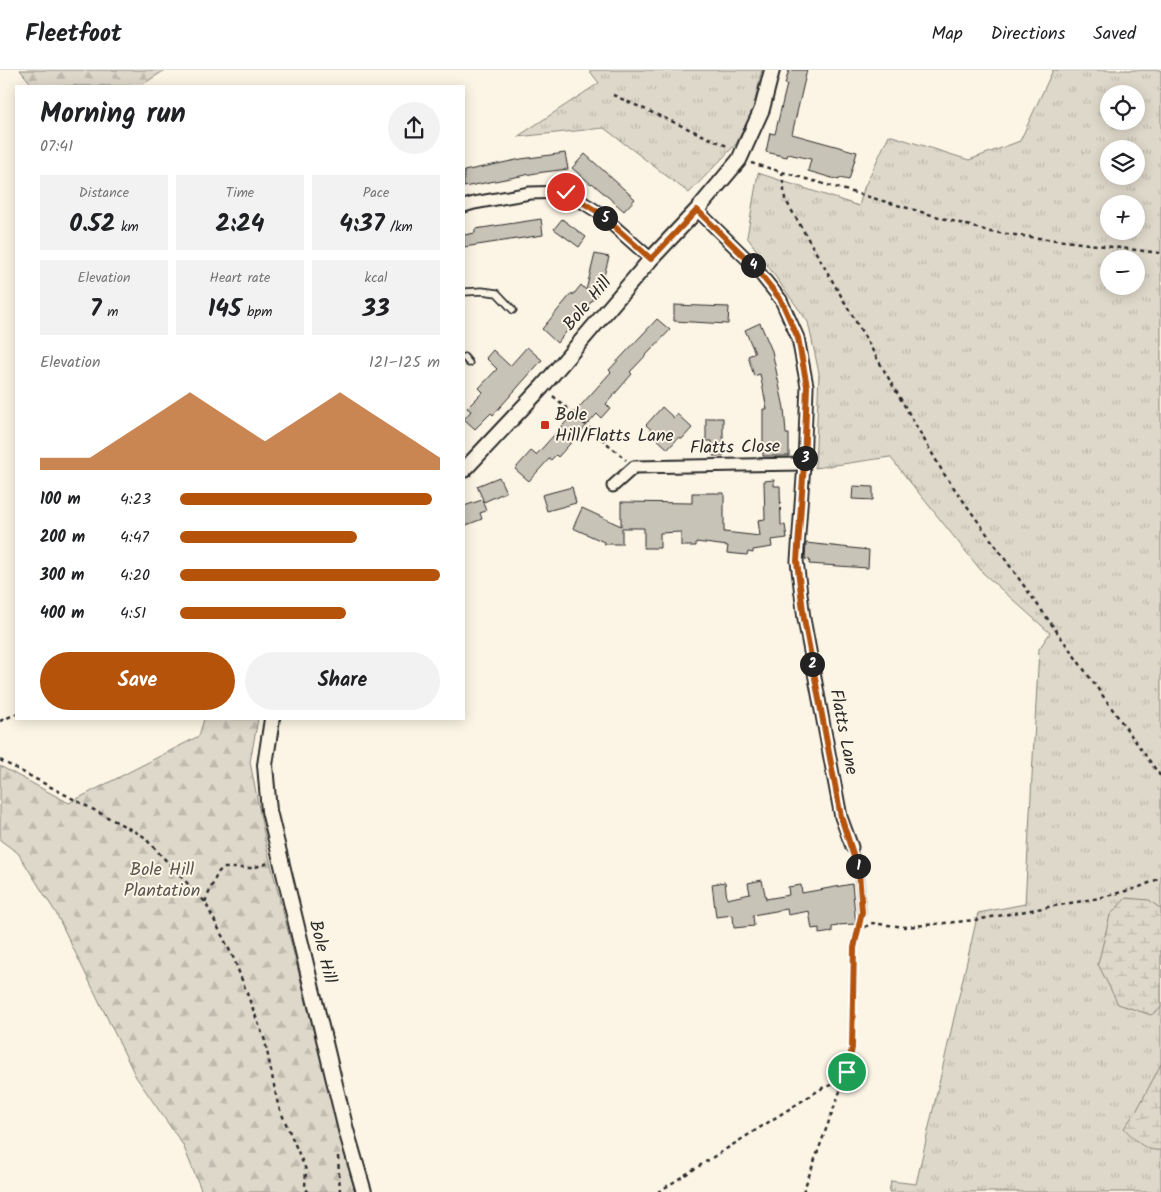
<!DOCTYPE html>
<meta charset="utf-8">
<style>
:root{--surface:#fff;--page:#f2f2f2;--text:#202124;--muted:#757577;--line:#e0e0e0;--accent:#b45309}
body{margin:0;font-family:Kalam,sans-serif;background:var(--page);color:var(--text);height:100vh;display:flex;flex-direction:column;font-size:19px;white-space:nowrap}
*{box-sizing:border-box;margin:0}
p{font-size:16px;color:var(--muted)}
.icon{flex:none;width:28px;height:28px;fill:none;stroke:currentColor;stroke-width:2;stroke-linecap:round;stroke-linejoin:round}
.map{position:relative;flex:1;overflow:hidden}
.side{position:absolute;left:15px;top:15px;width:450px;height:635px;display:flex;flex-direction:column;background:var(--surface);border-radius:0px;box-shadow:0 2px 12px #0003}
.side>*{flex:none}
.controls{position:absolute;left:1100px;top:15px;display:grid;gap:10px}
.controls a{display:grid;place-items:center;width:45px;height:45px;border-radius:50%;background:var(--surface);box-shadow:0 2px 12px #0003;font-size:25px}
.pin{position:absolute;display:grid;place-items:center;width:42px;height:42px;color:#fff;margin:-21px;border:2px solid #fff;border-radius:50%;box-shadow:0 1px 5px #0007}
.km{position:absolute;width:25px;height:25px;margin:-12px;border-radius:50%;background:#222;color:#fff;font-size:14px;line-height:25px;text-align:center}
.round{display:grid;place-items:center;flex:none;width:52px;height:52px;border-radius:26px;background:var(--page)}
.head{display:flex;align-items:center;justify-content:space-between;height:85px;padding:0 25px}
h1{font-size:28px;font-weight:800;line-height:38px}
.stats{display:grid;grid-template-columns:repeat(3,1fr);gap:8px;height:85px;padding:5px 25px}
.stats div{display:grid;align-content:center;border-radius:0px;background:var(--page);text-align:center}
.stats b{font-size:25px;font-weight:800}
.stats small{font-size:14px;font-weight:400}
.stats p{font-size:14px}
.chart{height:140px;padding:10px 25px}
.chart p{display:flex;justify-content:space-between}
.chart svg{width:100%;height:90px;margin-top:5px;fill:var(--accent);opacity:.7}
.cta{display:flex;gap:10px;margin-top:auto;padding:10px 25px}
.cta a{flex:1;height:58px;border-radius:30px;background:var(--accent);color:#fff;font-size:20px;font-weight:800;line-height:58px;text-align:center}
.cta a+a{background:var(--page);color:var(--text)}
ul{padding:0 25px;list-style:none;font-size:16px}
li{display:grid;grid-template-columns:80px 60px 1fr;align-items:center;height:38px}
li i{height:12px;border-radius:6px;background:var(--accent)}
header{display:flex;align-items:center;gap:30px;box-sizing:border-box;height:70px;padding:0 25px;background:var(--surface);border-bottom:1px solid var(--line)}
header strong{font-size:24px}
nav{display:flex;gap:28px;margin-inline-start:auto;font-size:18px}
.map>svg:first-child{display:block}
</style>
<header>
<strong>Fleetfoot</strong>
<nav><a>Map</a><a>Directions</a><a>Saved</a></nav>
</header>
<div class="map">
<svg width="1161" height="1122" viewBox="0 0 1161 1122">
<defs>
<pattern id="grass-tufts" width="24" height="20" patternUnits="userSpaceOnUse" patternTransform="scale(1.25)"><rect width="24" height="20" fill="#ded8ca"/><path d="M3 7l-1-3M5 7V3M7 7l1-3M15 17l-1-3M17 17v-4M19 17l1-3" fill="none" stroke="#bfbaae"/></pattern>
<pattern id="forest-firs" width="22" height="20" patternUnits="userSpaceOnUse" patternTransform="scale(1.25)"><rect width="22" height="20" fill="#ded8ca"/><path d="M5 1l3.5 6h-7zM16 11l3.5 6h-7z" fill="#bfbaae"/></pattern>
<pattern id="wetland-marsh" width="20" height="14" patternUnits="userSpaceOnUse" patternTransform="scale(1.25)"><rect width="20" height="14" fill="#ded8ca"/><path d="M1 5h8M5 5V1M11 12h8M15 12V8" fill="none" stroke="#bfbaae"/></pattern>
</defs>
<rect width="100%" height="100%" fill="#fcf5e5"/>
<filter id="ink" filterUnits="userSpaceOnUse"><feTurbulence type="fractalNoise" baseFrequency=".02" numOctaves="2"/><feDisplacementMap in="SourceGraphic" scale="10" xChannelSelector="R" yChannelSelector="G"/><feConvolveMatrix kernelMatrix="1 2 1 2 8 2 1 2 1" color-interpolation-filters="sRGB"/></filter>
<g filter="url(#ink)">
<g fill="url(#grass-tufts)" stroke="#84827a" fill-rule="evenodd">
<path d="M 589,0 L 762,0 L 753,39 L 736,74 L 689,123 L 604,58 L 517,67 L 599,13 Z"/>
<path d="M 1053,0 L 1161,0 L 1161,1122 L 889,1122 L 891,1111 L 916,1114 L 978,843 L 1025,834 L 1039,579 L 1050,563 L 983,503 L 890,387 L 815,398 L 819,303 L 808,252 L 747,167 L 758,103 L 859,136 L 864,118 L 889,65 L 969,90 L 1020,71 ZM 1109,24 L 1136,24 L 1136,51 L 1109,51 ZM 1109,79 L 1136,79 L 1136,106 L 1109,106 ZM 1109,134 L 1136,134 L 1136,161 L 1109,161 ZM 1109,189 L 1136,189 L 1136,216 L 1109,216 Z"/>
</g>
<g fill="url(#forest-firs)" stroke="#84827a">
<path d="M 20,0 L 165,0 L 140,16 L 33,16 Z"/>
<path d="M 204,649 L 258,649 L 250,692 L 267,779 L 355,1122 L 202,1122 L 183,1075 L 136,1007 L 56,843 L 18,783 L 0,770 L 0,696 L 69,733 L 199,666 Z"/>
</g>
<g fill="url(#wetland-marsh)" stroke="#84827a">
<path d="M 1126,828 L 1149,830 L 1161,839 L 1161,938 L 1151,945 L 1118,934 L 1098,894 L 1110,845 Z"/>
<path d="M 1161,994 L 1161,1080 C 1145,1082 1134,1069 1124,1058 L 1137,1040 Z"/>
</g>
<g fill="#c8c3b7" stroke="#2b2b2b">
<path d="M 789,0 L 807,0 L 792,64 L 857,82 L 849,110 L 840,108 L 839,110 L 808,101 L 811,89 L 788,84 L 787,87 L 766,82 L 770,63 L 775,64 L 787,14 L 785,14 Z"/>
<path d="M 565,83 L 568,99 L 536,103 L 464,117 L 464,101 L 521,89 Z"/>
<path d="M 585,84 L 635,129 L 624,141 L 592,113 L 591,114 L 572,98 Z"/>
<path d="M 541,149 L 543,165 L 464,177 L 464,165 L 475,163 L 475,159 Z"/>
<path d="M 562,149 L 586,167 L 579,177 L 554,159 Z"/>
<path d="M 595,184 L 609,187 L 600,221 L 557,273 L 542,259 L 572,223 L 573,225 L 581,215 L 586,220 Z"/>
<path d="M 674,235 L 729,237 L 728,254 L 674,251 Z"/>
<path d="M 657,249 L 670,260 L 630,302 L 632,304 L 606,334 L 610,338 L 601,348 L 597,344 L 558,387 L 556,385 L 551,390 L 549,389 L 529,411 L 515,399 L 531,381 L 536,385 L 611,302 L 609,300 Z"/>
<path d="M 760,253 L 772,281 L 784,338 L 786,364 L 789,364 L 789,386 L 763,386 L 763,339 L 767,339 L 760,304 L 754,306 L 748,286 L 755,283 L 745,260 Z"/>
<path d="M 527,277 L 542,290 L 493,345 L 491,343 L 475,359 L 464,349 L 471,341 L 467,338 L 483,322 L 479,318 L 497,299 L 486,288 L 493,280 L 510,296 Z"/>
<path d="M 662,337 L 674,348 L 677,344 L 692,358 L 682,369 L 679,367 L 668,379 L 656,368 L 658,366 L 646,355 Z"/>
<path d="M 706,348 L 723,348 L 723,386 L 713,386 L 712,371 L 706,371 Z"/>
<path d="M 499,407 L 506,422 L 484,432 L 477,416 Z"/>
<path d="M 774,410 L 774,416 L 780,416 L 781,455 L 785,455 L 787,468 L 771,470 L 772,477 L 753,480 L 753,483 L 748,482 L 747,485 L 727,483 L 728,476 L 696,472 L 696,476 L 681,476 L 681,462 L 660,463 L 660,478 L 644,478 L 644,458 L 622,458 L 622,474 L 604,474 L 604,472 L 573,458 L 582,438 L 621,456 L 621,432 L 692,433 L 692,423 L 724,423 L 724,462 L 760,466 L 758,450 L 765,449 L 764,411 Z"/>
<path d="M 853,416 L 873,417 L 873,430 L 852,429 Z"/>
<path d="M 572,417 L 576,433 L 547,441 L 542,425 Z"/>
<path d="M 482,430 L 486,441 L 480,443 L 482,449 L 464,456 L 464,436 Z"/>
<path d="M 806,473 L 869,480 L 868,498 L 809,494 L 810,490 L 805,489 Z"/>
<path d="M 762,810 L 766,829 L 789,825 L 788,817 L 801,815 L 802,823 L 852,814 L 856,854 L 837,855 L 838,856 L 832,857 L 832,862 L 819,864 L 819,858 L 812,859 L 809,841 L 788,845 L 787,839 L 753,845 L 754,856 L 734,858 L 733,845 L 716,847 L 712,814 L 725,812 L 727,829 L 750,824 L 748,813 Z"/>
</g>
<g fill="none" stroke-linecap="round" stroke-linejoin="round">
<defs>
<g id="service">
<path d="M 464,222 L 482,221 L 497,223 L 513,240"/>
<path d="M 464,287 L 469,293"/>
<path d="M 852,777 L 859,802 L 862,842"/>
</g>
<g id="minor">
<path d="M 464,136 L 474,133 L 530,123 L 566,122 L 598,142 L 651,189"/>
<path d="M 697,140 L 754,196 L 781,230 L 798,268 L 807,316 L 804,394 L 797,491 L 804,549 L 841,747 L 852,777"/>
<path d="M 613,416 L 634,397 L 804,394"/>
</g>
<g id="tertiary">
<path d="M 464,400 L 542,317 L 651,189 L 697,140 L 739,90 L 762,39 L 772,0"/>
<path d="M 272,649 L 265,695 L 269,741 L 346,1060 L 364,1122"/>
</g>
</defs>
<use href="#service" stroke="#2b2b2b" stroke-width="9"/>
<use href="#minor" stroke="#2b2b2b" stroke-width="15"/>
<use href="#tertiary" stroke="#2b2b2b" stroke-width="18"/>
<g stroke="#2b2b2b" stroke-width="2.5" stroke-dasharray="4 4" stroke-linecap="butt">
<path d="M 613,25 L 729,77"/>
<path d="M 751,93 L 991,162 L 1161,183"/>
<path d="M 782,102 L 785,129 L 944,404 L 1161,707"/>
<path d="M 553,326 L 626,390"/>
<path d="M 0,651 L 16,644"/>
<path d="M 0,690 L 143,766 L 205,832 L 234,889 L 265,971 L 278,1035 L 306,1100 L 305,1117 L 308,1122"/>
<path d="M 205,832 L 217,804 L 222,798 L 252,798 L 269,793"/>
<path d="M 858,862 L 871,853 L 905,857 L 975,850 L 1099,828 L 1137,818 L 1161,808"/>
<path d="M 338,1086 L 340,1122"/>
<path d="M 658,1122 L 824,1017 L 843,1012"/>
<path d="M 803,1122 L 847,1002 L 852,978 L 854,878 L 860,849"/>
</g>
<use href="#service" stroke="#fcf5e5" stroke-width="5.5"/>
<use href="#minor" stroke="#fcf5e5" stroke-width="11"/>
<use href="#tertiary" stroke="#fcf5e5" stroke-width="14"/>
</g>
</g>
<g fill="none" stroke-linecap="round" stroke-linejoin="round" filter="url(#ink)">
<defs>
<path id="route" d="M 566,122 L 598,142 L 651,189 L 697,140 L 754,196 L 781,230 L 798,268 L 807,316 L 804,394 L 797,491 L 804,549 L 841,747 L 859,802 L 862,842 L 854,878 L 852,978 L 847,1002"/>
</defs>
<use href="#route" stroke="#fff" stroke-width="10"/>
<use href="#route" stroke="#b45309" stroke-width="6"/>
</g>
<rect fill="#c8321e" stroke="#fcf5e5" stroke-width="2" x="540" y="350" width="10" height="10" rx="2.5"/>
<g text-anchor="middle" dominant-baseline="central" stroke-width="4" stroke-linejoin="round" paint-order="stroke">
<g font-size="18" fill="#2b2b2b" stroke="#fcf5e5">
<text transform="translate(588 234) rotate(-50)">Bole Hill</text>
<text transform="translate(735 378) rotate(-1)">Flatts Close</text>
<text transform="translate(843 662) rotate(79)">Flatts Lane</text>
<text transform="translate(322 882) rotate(76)">Bole Hill</text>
</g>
<g font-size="18" fill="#2b2b2b" stroke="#fcf5e5" text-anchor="start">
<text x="555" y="345">Bole<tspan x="555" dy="21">Hill/Flatts Lane</tspan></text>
</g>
<g font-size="18" fill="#585653" stroke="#fcf5e5">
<text x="162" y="800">Bole Hill<tspan x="162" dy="21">Plantation</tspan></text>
</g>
</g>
</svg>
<div class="controls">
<a><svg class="icon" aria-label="locate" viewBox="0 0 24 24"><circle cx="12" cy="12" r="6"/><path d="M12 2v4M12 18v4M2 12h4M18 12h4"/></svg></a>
<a><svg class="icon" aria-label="layers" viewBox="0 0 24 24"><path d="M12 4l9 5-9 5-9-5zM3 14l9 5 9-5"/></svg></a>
<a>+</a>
<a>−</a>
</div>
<div class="pin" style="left:847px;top:1002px;background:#1e9e55"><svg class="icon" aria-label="arrive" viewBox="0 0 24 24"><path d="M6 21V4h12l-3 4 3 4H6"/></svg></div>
<div class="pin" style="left:566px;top:122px;background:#d93025"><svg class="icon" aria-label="check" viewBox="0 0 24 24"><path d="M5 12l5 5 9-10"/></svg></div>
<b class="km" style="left:858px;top:796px">1</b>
<b class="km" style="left:812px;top:594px">2</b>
<b class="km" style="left:805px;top:388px">3</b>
<b class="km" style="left:753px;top:195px">4</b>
<b class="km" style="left:605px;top:148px">5</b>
<section class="side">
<div class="head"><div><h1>Morning run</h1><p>07:41</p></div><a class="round"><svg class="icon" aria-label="share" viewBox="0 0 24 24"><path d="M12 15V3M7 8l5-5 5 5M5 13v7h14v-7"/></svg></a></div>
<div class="stats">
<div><p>Distance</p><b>0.52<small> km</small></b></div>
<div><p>Time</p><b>2:24</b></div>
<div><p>Pace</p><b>4:37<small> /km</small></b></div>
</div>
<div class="stats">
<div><p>Elevation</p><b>7<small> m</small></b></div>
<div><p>Heart rate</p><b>145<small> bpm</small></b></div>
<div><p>kcal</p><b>33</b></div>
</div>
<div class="chart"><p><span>Elevation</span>121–125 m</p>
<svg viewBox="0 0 160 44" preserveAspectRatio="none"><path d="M0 44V38L10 38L20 38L30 30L40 22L50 14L60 6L70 14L80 22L90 30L100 22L110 14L120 6L130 14L140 22L150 30L160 38V44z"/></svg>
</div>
<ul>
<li><b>100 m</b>4:23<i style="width:97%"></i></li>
<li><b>200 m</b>4:47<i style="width:68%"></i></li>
<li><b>300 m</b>4:20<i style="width:100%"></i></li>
<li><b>400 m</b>4:51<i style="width:64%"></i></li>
</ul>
<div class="cta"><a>Save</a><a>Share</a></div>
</section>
</div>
